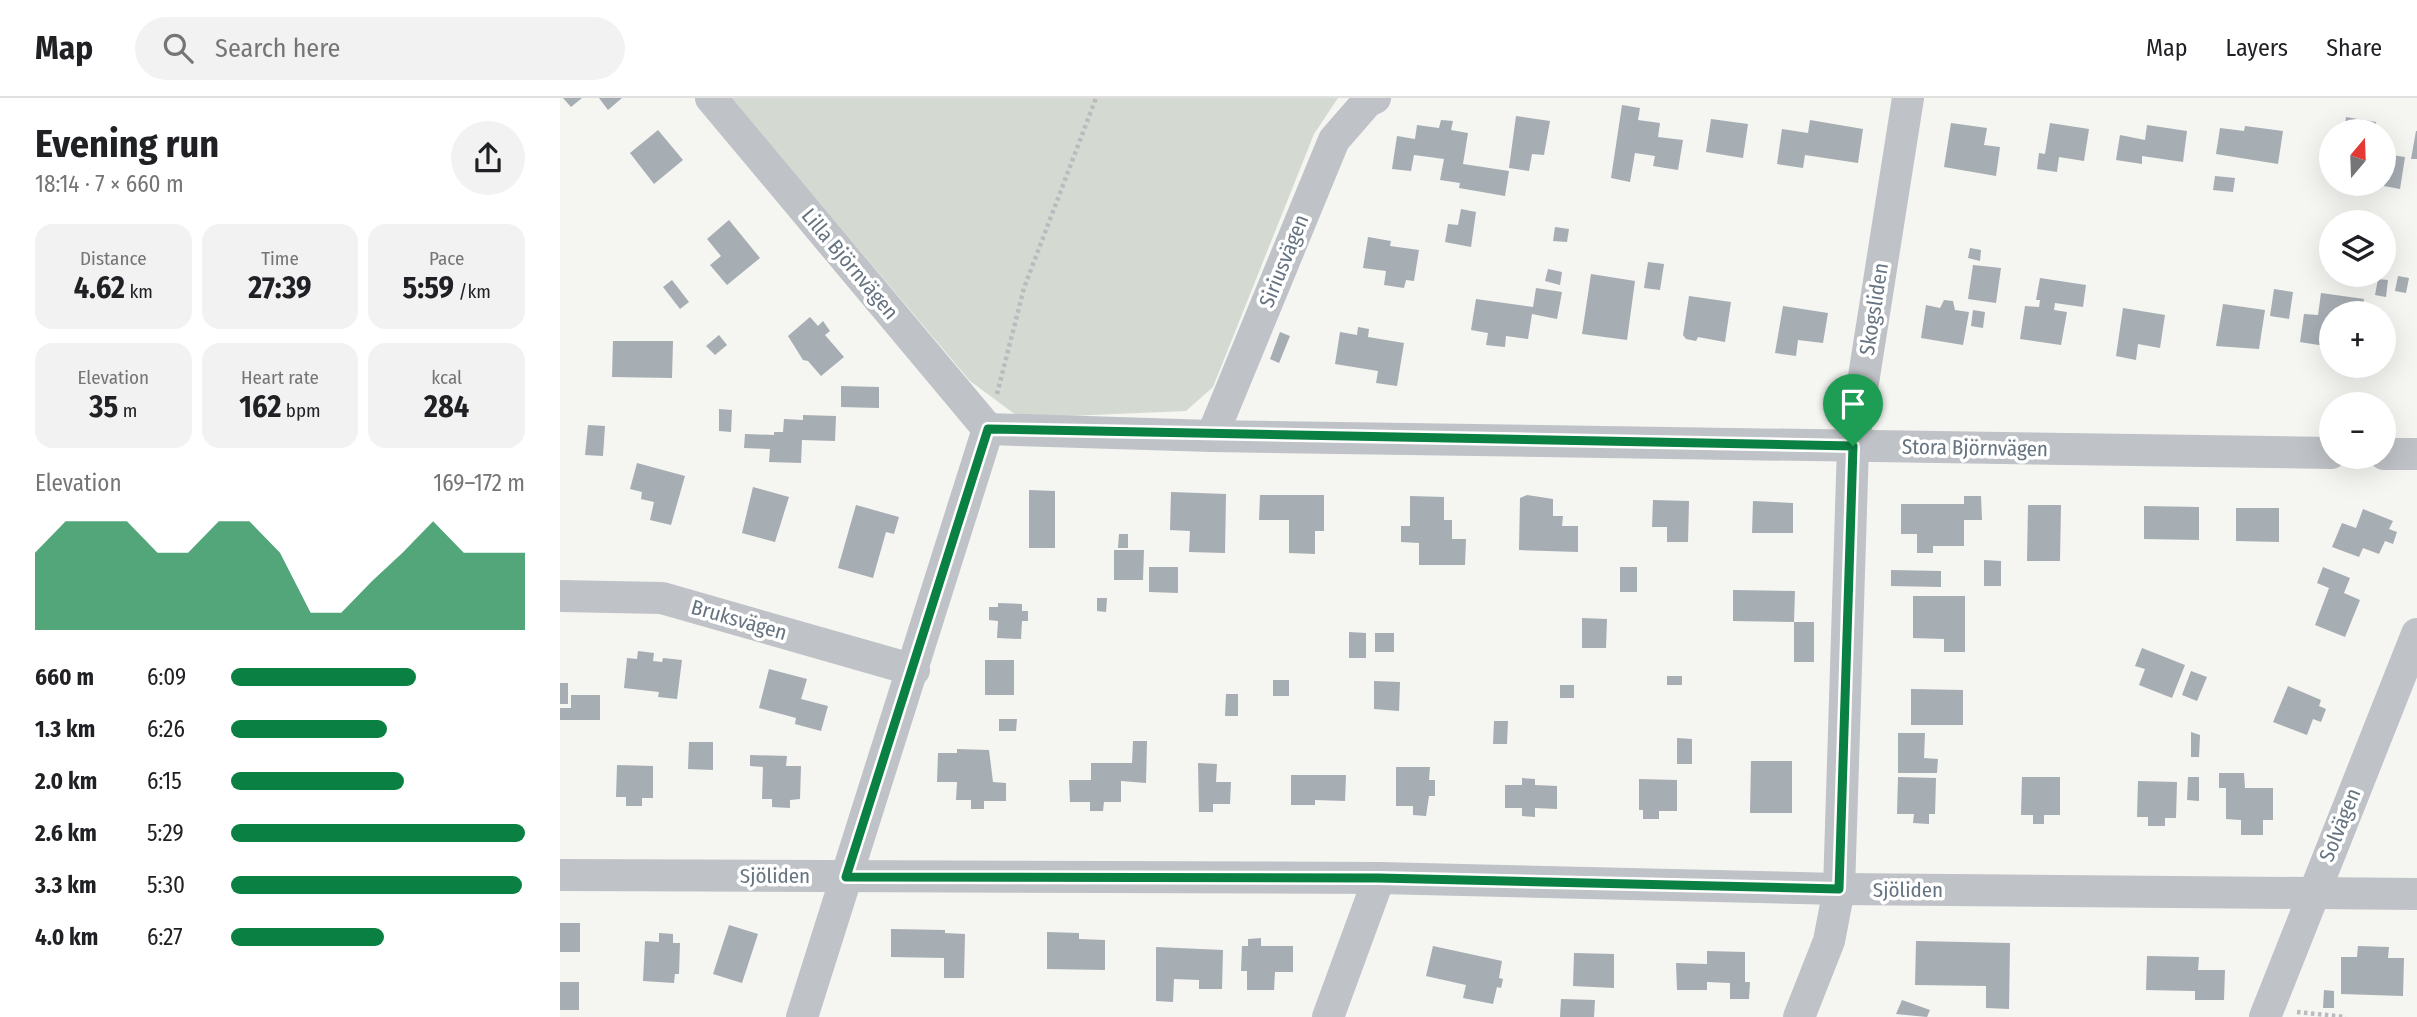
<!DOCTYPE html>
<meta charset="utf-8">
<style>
:root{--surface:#fff;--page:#f2f2f2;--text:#202124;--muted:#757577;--line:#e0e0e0;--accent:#0b8043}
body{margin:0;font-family:"Fira Sans Condensed",sans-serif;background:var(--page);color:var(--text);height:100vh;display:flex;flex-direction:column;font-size:26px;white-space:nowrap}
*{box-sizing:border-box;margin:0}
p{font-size:23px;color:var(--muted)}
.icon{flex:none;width:38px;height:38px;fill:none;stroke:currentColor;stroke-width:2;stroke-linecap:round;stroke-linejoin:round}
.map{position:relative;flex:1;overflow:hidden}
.panel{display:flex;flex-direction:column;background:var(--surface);width:560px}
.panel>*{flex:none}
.needle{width:46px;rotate:19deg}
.tools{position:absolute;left:1759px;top:21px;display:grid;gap:14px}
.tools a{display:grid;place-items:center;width:77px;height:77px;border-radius:50%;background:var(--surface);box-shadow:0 7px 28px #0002;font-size:35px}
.pin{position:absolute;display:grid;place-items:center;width:60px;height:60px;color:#fff;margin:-72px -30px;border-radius:50% 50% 50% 0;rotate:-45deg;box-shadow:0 0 7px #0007}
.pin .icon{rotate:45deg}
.round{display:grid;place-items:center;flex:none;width:74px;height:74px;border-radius:37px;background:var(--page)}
.head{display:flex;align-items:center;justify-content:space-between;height:119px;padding:0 35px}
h1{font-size:38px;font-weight:700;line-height:52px}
.stats{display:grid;grid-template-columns:repeat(3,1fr);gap:10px;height:119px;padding:7px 35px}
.stats div{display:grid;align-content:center;border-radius:18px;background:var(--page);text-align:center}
.stats b{font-size:30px;font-weight:700}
.stats small{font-size:19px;font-weight:400}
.stats p{font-size:19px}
.chart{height:196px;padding:14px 35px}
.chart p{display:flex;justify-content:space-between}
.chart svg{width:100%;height:126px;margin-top:7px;fill:var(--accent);opacity:.7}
ul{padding:0 35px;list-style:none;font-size:23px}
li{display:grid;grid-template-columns:112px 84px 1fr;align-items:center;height:52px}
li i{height:18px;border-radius:9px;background:var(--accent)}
header{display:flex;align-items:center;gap:42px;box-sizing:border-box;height:98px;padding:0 35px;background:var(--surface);border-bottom:2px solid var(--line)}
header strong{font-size:33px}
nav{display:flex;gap:38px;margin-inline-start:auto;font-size:24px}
.search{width:490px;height:63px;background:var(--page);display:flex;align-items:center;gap:18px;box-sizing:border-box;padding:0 24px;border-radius:38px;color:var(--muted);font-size:26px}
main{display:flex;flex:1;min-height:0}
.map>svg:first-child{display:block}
</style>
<header>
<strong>Map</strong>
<div class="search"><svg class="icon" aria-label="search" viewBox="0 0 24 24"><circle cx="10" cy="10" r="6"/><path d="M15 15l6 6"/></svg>Search here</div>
<nav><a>Map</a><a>Layers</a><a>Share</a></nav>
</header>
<main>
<section class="panel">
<div class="head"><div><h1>Evening run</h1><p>18:14 · 7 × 660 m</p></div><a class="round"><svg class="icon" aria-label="share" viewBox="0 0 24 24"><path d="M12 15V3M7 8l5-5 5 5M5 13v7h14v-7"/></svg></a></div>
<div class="stats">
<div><p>Distance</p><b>4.62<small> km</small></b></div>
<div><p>Time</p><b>27:39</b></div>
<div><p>Pace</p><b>5:59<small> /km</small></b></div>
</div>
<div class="stats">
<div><p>Elevation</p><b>35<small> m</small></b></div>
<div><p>Heart rate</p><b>162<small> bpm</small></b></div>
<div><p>kcal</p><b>284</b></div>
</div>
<div class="chart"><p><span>Elevation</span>169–172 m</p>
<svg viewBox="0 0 160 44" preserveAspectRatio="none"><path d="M0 44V17L10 6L20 6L30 6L40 17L50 17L60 6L70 6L80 17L90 38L100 38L110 27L120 17L130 6L140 17L150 17L160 17V44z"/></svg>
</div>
<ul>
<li><b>660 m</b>6:09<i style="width:63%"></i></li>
<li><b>1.3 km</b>6:26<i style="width:53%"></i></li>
<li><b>2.0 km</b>6:15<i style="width:59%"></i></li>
<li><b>2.6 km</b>5:29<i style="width:100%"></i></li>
<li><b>3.3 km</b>5:30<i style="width:99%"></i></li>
<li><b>4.0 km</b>6:27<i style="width:52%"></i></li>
</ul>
</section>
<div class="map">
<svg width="1857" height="919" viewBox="0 0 1857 919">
<rect width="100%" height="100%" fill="#f5f5f2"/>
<path fill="#d4dad2" d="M 171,0 L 778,0 L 754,36 L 653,289 L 626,313 L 460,320 L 410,283 Z"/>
<g fill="#a6adb3">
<path d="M 3,0 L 22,0 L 11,9 Z"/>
<path d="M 39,0 L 62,0 L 48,12 Z"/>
<path d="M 1062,7 L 1080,10 L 1078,22 L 1100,25 L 1098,39 L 1123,42 L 1118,72 L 1093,68 L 1095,58 L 1075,55 L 1070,84 L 1051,80 Z"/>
<path d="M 956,18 L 990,23 L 984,57 L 972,56 L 969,73 L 949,70 Z"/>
<path d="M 1786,19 L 1816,24 L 1814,33 L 1784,33 Z"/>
<path d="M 1151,21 L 1188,26 L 1183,60 L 1146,54 Z"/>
<path d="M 881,22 L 893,23 L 891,32 L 908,35 L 903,66 L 949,73 L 945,98 L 899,90 L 900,85 L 880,82 L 884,61 L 854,57 L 851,73 L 832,71 L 837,38 L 855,41 L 857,27 L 879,30 Z"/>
<path d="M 1250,22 L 1303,31 L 1298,65 L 1245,57 L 1243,70 L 1217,66 L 1222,31 L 1248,35 Z"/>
<path d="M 1391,25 L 1427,30 L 1424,47 L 1440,49 L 1436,78 L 1384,69 Z"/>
<path d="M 1490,25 L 1529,31 L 1524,63 L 1499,59 L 1497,74 L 1477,71 L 1479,55 L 1485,56 Z"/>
<path d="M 1587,27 L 1627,33 L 1623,64 L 1582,58 L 1582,66 L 1556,62 L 1560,37 L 1585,42 Z"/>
<path d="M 1685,28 L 1723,33 L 1718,66 L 1656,56 L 1660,30 L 1684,33 Z"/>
<path d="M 98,32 L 123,62 L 94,86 L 70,55 Z"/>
<path d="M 1856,33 L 1857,33 L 1857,61 L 1851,61 Z"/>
<path d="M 1824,56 L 1845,59 L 1840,91 L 1824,88 Z"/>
<path d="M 1655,78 L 1675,80 L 1673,94 L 1653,92 Z"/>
<path d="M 901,111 L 916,114 L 911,149 L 885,144 L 888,126 L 898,127 Z"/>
<path d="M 169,122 L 200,160 L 167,187 L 150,167 L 161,158 L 147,141 Z"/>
<path d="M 995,129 L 1009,131 L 1007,144 L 993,143 Z"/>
<path d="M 808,139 L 831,143 L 830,148 L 859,152 L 854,183 L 846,182 L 844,190 L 824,187 L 826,173 L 803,170 Z"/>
<path d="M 1410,150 L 1421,152 L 1420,163 L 1408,160 Z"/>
<path d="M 1088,164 L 1104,166 L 1100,192 L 1084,190 Z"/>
<path d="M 1413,167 L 1441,170 L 1436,205 L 1408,201 Z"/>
<path d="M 988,171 L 1002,174 L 1000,187 L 985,183 Z"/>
<path d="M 1031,176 L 1075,183 L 1067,242 L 1022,236 Z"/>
<path d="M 1838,178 L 1849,180 L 1846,195 L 1835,193 Z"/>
<path d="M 1480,180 L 1526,187 L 1523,209 L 1495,205 L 1494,212 L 1507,214 L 1501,247 L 1460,241 L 1465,208 L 1479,209 L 1480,202 L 1476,202 Z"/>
<path d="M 1818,181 L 1828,182 L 1826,199 L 1815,197 Z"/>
<path d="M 112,182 L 129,204 L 120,211 L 103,189 Z"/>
<path d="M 976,190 L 1002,194 L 997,221 L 972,216 L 968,241 L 946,238 L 945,249 L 926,247 L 928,235 L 911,232 L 916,201 L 973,209 Z"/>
<path d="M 1714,191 L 1733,194 L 1729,221 L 1710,218 Z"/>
<path d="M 1761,195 L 1804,201 L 1802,215 L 1771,215 L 1771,249 L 1740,244 L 1744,216 L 1758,217 Z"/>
<path d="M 1129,198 L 1171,204 L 1165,244 L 1138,239 L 1136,243 L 1126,241 L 1123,237 Z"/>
<path d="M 1384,202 L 1393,203 L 1395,212 L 1409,214 L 1403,247 L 1361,240 L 1366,207 L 1380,210 Z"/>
<path d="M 1663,206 L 1705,212 L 1699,251 L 1656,248 Z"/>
<path d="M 1223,208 L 1268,215 L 1263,245 L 1238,242 L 1236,258 L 1215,255 Z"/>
<path d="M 1563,210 L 1605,217 L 1600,250 L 1578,246 L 1576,262 L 1556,258 Z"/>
<path d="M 1413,212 L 1425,214 L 1423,230 L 1411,228 Z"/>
<path d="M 250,219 L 258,228 L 263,223 L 270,233 L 265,237 L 284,259 L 261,278 L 248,263 L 243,262 L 228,238 Z"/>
<path d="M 798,229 L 809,231 L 808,239 L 844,245 L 837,288 L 816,285 L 818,273 L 775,266 L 780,234 L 797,237 Z"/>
<path d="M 720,234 L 730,238 L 719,265 L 710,261 Z"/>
<path d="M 159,237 L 167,247 L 155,257 L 146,248 Z"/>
<path d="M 53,243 L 113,243 L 112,280 L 52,279 Z"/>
<path d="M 281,288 L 319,289 L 319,310 L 281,309 Z"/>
<path d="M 159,311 L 172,312 L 171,334 L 159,333 Z"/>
<path d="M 243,317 L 276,318 L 275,343 L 242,342 L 241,365 L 209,364 L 210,351 L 184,350 L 185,336 L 214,337 L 214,334 L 223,334 L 224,321 L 243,322 Z"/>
<path d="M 28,327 L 45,328 L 43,358 L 25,357 Z"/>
<path d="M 77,365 L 125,378 L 111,427 L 90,422 L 94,404 L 81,401 L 82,394 L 70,391 Z"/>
<path d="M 193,389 L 229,399 L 215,444 L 182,435 Z"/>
<path d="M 469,392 L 495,393 L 495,450 L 469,450 Z"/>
<path d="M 611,394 L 666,396 L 665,455 L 629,454 L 630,433 L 610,432 Z"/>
<path d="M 700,397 L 764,397 L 764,433 L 755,433 L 755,456 L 729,455 L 729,422 L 699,422 Z"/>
<path d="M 967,397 L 993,401 L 993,418 L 1003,418 L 1002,428 L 1018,428 L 1018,454 L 959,452 L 960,400 Z"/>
<path d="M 850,398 L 884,399 L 884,422 L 892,422 L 892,441 L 906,441 L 905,467 L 859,467 L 859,445 L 841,444 L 841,428 L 850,428 Z"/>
<path d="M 1404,398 L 1421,398 L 1422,422 L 1404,422 L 1404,448 L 1373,448 L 1373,455 L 1357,455 L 1357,436 L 1341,436 L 1341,406 L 1404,406 Z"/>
<path d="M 1093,402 L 1129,403 L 1128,444 L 1107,444 L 1107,429 L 1092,429 Z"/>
<path d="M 1193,403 L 1233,405 L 1233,435 L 1192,435 Z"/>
<path d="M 296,407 L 339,419 L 334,436 L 326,434 L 313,480 L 278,470 Z"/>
<path d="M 1468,407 L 1501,407 L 1500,463 L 1467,463 Z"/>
<path d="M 1584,408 L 1639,409 L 1639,442 L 1584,441 Z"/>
<path d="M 1676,410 L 1719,410 L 1719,444 L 1676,443 Z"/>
<path d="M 1803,411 L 1833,423 L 1829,431 L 1837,434 L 1833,446 L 1825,443 L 1819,456 L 1803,450 L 1799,459 L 1772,449 L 1782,425 L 1796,430 Z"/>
<path d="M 559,436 L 568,436 L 568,450 L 558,450 Z"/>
<path d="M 554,452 L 584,452 L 583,482 L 554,482 Z"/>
<path d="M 1424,462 L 1441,463 L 1441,488 L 1424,488 Z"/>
<path d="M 589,469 L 618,469 L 618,495 L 589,494 Z"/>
<rect x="1060" y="469" width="17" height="25"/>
<path d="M 1763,469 L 1790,480 L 1784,495 L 1800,502 L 1785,539 L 1755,527 L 1769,490 L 1757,485 Z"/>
<path d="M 1331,472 L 1381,473 L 1381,489 L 1331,488 Z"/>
<path d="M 1173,492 L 1235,493 L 1234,524 L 1173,523 Z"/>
<path d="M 1353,498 L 1405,498 L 1405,554 L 1384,554 L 1384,541 L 1353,540 Z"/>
<path d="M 537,500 L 547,500 L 546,514 L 537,513 Z"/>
<path d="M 438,505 L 462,506 L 462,513 L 468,513 L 468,523 L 462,523 L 461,541 L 437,540 L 438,523 L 429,522 L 429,509 L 438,509 Z"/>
<path d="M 1022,520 L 1047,521 L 1046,550 L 1022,550 Z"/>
<rect x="1234" y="524" width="20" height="40"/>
<path d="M 789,534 L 806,535 L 806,560 L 789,560 Z"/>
<rect x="815" y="535" width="19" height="19"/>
<path d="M 1582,550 L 1625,567 L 1612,600 L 1579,587 L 1585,571 L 1575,568 Z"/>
<path d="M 78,553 L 94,555 L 93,563 L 102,564 L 103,560 L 122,562 L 117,601 L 98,599 L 99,594 L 64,590 L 67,560 L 77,561 Z"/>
<rect x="425" y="562" width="29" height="35"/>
<path d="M 209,571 L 247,581 L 241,601 L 268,608 L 261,633 L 235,626 L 236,620 L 199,610 Z"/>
<path d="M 1631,573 L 1647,579 L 1637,603 L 1622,597 Z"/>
<rect x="1107" y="578" width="15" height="9"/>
<rect x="713" y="582" width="16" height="16"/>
<path d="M 814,583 L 840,584 L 839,613 L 814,611 Z"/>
<rect x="0" y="585" width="8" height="21"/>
<rect x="1000" y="587" width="14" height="13"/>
<path d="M 1728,588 L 1761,602 L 1759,608 L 1766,611 L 1761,624 L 1753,621 L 1747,637 L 1713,624 Z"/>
<path d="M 1351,591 L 1403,592 L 1403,627 L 1351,627 Z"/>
<path d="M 666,596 L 678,596 L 678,618 L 665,618 Z"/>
<path d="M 11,597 L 40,597 L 40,622 L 0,622 L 0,610 L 11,610 Z"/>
<path d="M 439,621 L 457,621 L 456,633 L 439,633 Z"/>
<path d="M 934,623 L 948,623 L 947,646 L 933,646 Z"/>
<path d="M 1631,634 L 1640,637 L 1639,659 L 1631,659 Z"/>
<path d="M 1338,635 L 1365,635 L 1364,660 L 1378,661 L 1377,675 L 1338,675 Z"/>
<path d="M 1117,640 L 1132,641 L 1132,666 L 1117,666 Z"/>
<path d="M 573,643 L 587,643 L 586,685 L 561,683 L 561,704 L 544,704 L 543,713 L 530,713 L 530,704 L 510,704 L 509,682 L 531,682 L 531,665 L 572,665 Z"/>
<path d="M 129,644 L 153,644 L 153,672 L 128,671 Z"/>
<path d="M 397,651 L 429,652 L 433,684 L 446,685 L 446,703 L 424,703 L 424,711 L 411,711 L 411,702 L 396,702 L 397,684 L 377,684 L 378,655 L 397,655 Z"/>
<path d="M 190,657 L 227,658 L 226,668 L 241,668 L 240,701 L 230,702 L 230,710 L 212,709 L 212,701 L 202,701 L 203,669 L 190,668 Z"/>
<path d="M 1191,663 L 1232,663 L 1232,715 L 1190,715 Z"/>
<path d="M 638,665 L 657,666 L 656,684 L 671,684 L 670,706 L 653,706 L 653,714 L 639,714 Z"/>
<path d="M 57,667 L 93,668 L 93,700 L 82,700 L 82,708 L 66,708 L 66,699 L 56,699 Z"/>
<path d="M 836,669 L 870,669 L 869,682 L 875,682 L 875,698 L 869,698 L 866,718 L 853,717 L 853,708 L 836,708 Z"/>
<path d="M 1659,675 L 1684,675 L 1685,690 L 1713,690 L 1713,722 L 1703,722 L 1703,737 L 1681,737 L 1681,722 L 1666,721 L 1666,690 L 1659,690 Z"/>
<path d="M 731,677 L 786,677 L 785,703 L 755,702 L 755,707 L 731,707 Z"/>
<path d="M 1338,679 L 1376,680 L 1375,716 L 1369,716 L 1369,726 L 1353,725 L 1354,716 L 1337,716 Z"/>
<path d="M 1462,679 L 1500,679 L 1500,717 L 1484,717 L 1484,726 L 1473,726 L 1473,717 L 1461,717 Z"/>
<path d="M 1628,679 L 1639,679 L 1639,703 L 1627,702 Z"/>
<path d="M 962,680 L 975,681 L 975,687 L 997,688 L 997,711 L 975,710 L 975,719 L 962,718 L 962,710 L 945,710 L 945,687 L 962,687 Z"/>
<path d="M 1079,681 L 1117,682 L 1117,713 L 1099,713 L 1099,721 L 1083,721 L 1083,712 L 1079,712 Z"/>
<path d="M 1578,683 L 1617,684 L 1616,720 L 1605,720 L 1605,728 L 1588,728 L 1588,719 L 1577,719 Z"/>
<rect x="0" y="825" width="20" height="29"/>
<path d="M 169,827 L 198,836 L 182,885 L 153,876 Z"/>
<path d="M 331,831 L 385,832 L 385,835 L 405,836 L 404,880 L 384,880 L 384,860 L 331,859 Z"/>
<path d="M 487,834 L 519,835 L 519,841 L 545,842 L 545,872 L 487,871 Z"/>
<path d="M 99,835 L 113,836 L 113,845 L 120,845 L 119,876 L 115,876 L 114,885 L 83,883 L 85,843 L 99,844 Z"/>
<path d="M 701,840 L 701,848 L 733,848 L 733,874 L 715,874 L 714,892 L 687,892 L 687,873 L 681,873 L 682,848 L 688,848 L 688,841 Z"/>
<path d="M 1356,843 L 1450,845 L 1449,911 L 1426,910 L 1426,888 L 1355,887 Z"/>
<path d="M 873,848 L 942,863 L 939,880 L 943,881 L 941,890 L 937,889 L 933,906 L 903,900 L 906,887 L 866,878 Z"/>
<path d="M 1798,848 L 1829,849 L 1828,860 L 1844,860 L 1843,898 L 1781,896 L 1781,859 L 1797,859 Z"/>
<path d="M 596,849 L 663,852 L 662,891 L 639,891 L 639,882 L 614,881 L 613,904 L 596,903 Z"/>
<path d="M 1147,853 L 1185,854 L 1185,884 L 1190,884 L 1189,901 L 1170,901 L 1170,885 L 1147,884 L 1147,892 L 1117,892 L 1116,865 L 1147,866 Z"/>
<path d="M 1014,855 L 1054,856 L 1054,890 L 1013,888 Z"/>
<path d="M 1587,858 L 1639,859 L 1638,872 L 1665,872 L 1664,902 L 1635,902 L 1635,893 L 1586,892 Z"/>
<rect x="0" y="884" width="19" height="28"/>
<path d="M 1764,892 L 1774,893 L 1774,910 L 1763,910 Z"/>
<path d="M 1001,901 L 1035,902 L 1034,919 L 1000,919 Z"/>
<path d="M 1342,902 L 1370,912 L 1367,919 L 1336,916 Z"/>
</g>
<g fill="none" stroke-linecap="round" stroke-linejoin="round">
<g stroke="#b9bbbe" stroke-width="4.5" stroke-dasharray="3.5 3.5" stroke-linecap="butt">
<path d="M 437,296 L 464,190 L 536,0"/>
<path d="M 1737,914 L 1786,919"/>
</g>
<g stroke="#bfc2c6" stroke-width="32">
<path d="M 151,0 L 428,331"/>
<path d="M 428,331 L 652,338 L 1771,355"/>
<path d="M 652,338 L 774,42 L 807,4 L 815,0"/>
<path d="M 1824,356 L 1857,356"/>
<path d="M 0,498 L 102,500 L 354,572"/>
<path d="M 0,777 L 819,780 L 1279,791 L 1857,796"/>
<path d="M 242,919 L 428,331"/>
<path d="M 768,919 L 819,780"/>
<path d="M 1239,919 L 1269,843 L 1279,791 L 1293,348 L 1348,0"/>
<path d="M 1705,919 L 1857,536"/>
</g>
</g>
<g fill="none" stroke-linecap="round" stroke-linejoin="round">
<defs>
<path id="route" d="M 428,331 L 1293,348 L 1279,791 L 819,780 L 286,779 Z"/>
</defs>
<use href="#route" stroke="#fff" stroke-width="14"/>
<use href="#route" stroke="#0b8043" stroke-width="9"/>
</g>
<g text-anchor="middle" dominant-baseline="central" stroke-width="7" stroke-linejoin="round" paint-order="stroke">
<g font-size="21" fill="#667481" stroke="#fff">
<text transform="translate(724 163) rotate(-68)">Siriusvägen</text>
<text transform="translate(290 166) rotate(50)">Lilla Björnvägen</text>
<text transform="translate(1314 211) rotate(-81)">Skogsliden</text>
<text transform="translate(1415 350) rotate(1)">Stora Björnvägen</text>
<text transform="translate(179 522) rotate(16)">Bruksvägen</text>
<text transform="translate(1780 727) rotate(-68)">Solvägen</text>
<text x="215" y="778">Sjöliden</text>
<text x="1348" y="792">Sjöliden</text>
</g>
</g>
</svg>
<div class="tools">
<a><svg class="needle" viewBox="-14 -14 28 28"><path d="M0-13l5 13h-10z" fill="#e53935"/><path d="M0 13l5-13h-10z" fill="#757577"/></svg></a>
<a><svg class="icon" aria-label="layers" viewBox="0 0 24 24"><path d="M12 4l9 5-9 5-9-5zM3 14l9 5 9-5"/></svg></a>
<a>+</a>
<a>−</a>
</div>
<div class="pin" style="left:1293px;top:348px;background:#1e9e55"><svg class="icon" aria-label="arrive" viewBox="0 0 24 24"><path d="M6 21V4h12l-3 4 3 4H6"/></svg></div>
</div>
</main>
